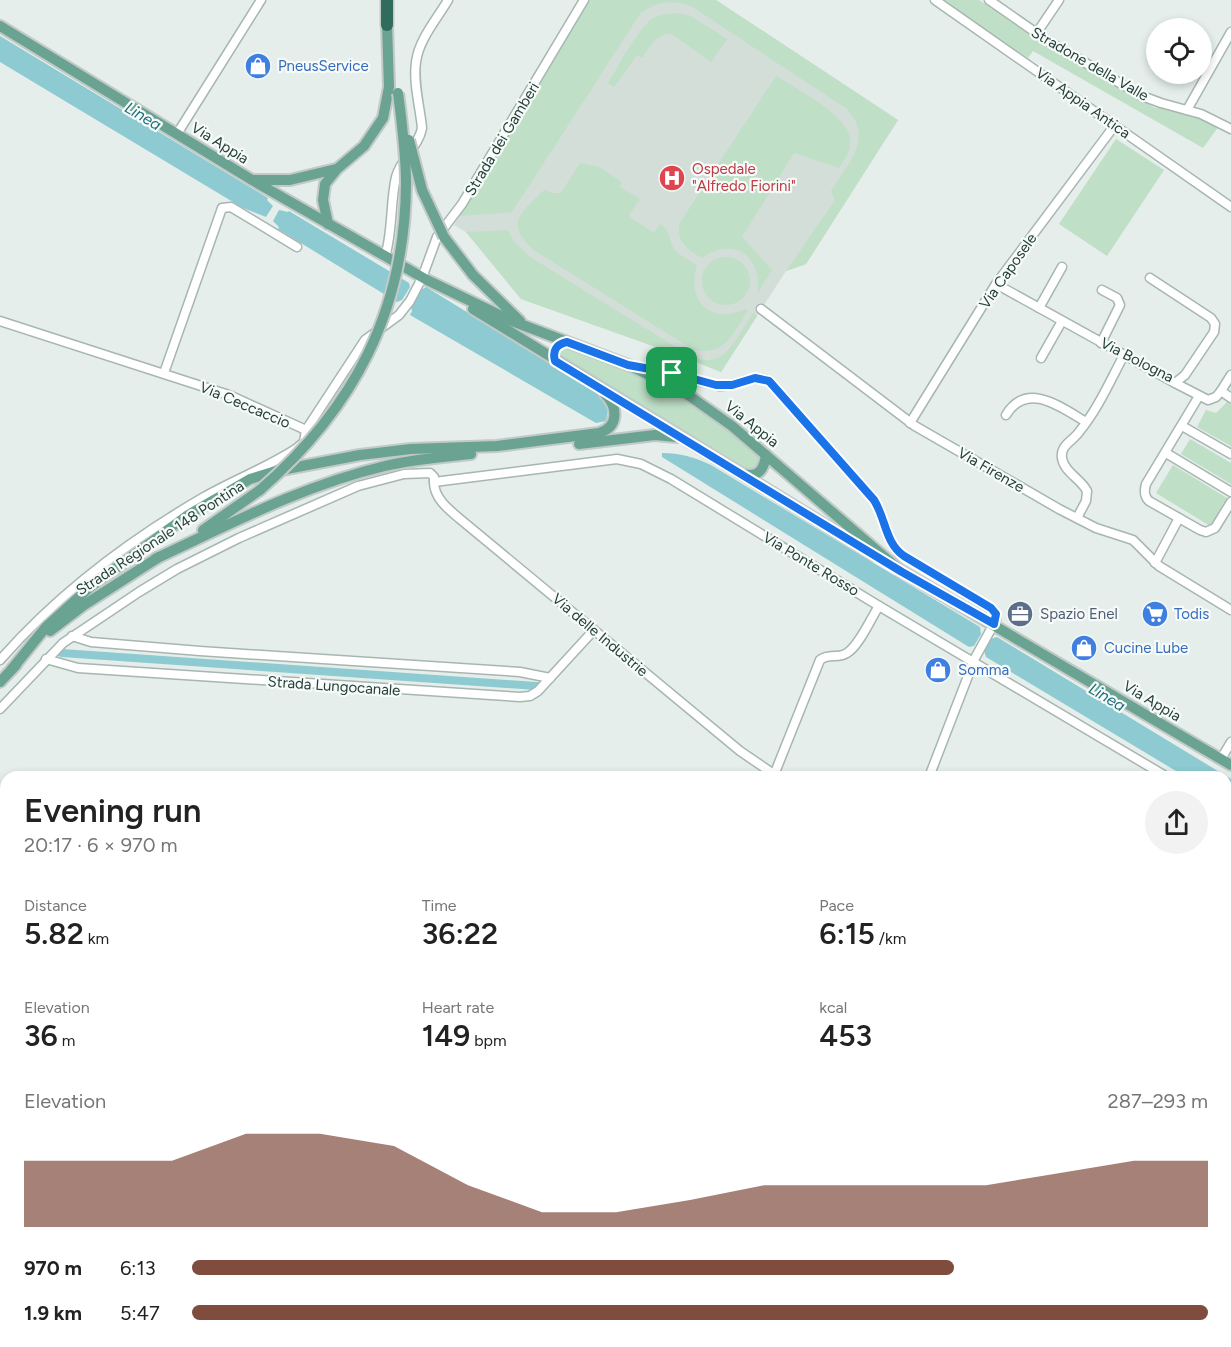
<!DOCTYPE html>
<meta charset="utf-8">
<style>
:root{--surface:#fff;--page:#f2f2f2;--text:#222;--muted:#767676;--accent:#7f4c3e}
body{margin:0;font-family:Figtree,sans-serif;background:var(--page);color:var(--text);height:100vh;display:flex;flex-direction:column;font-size:22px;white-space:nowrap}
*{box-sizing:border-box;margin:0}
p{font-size:20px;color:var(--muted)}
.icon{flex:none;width:33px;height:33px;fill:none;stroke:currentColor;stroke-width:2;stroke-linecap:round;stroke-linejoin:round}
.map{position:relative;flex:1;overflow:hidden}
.panel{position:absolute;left:0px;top:771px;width:1232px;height:576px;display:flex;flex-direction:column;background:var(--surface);border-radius:18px 18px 0 0;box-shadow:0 3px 9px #0003}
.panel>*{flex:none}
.fabs{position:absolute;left:1146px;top:18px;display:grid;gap:12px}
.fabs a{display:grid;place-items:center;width:66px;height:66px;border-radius:50%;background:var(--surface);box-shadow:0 3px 9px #0003;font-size:30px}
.pin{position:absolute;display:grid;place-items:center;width:51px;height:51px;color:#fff;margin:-26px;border-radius:12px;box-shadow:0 3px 9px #0006}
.round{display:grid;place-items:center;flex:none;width:63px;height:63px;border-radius:32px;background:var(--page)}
.headline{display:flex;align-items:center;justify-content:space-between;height:102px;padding:0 24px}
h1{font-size:33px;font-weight:600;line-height:45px}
.stats{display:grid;grid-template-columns:repeat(3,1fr);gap:9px;height:102px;padding:6px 24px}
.stats div{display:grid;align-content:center}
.stats b{font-size:30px;font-weight:600}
.stats small{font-size:16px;font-weight:400}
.stats p{font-size:16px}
.chart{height:168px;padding:12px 24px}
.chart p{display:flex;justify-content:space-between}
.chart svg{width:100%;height:108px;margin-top:6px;fill:var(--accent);opacity:.7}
ul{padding:0 24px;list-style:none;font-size:20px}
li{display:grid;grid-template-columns:96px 72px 1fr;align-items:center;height:45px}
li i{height:15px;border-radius:8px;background:var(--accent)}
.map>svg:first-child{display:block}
</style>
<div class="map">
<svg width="1231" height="1347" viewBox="0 0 1231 1347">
<rect width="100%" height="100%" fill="#e5eeea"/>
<path fill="#d3ded9" d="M 590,0 L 716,0 L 898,120 L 806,264 L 786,271 L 721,372 L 681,356 L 521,299 L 466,232 L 454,225 Z"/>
<g fill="#bfdfc6">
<path d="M 590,0 L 716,0 L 898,120 L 806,264 L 786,271 L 835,200 L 831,191 C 848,164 874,138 847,109 L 691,6 C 671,0 658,0 640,14 L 512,212 L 460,216 Z"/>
<path d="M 944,0 L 979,0 L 1034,37 L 1155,108 C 1176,105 1200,117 1219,126 L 1203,148 L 1033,51 L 1028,58 Z"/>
<path d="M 676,13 L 691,16 L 727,39 L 711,62 L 672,34 C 656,33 650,46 642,58 L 637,55 L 614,87 L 608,83 C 619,66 637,30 652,19 C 659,14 667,14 676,13 Z"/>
<path d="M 776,76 C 796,89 845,113 850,138 C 852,149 845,159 839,168 L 794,153 L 742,237 L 772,270 L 757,294 C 764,256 733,236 702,258 C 687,249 677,243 679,224 Z"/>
<path d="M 1116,139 L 1164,170 L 1107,256 L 1059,224 Z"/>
<path d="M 580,163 L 599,167 L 622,182 L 620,187 L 640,199 L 629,215 L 631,218 L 654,233 L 660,224 C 671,231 668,241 675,250 C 680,256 690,261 697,265 C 686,300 710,326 745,309 L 748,310 C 733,333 726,356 694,350 L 535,251 C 503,223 521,213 545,189 L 552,193 L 561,193 Z"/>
<path d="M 508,230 L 514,242 L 530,257 L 692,357 C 697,358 702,360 707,360 C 729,361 742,329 753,313 L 757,316 L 721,372 L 681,356 L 521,299 L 466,232 Z"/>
<circle cx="726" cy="281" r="24"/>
<path d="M 564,349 L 569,349 C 605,361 644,372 677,392 C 707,411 734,434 761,458 L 758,469 L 748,472 L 560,360 L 560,352 Z"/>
<path d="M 1227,402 L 1231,404 L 1231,446 L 1197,427 L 1206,410 L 1216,413 Z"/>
<path d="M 1190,439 L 1231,463 L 1231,484 L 1181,454 Z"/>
<path d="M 1173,465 L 1227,498 L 1210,526 L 1156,493 Z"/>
<rect x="0" y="1194" width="6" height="65"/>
<rect x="456" y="1341" width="43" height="6"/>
<path d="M 882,1341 L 939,1341 L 938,1347 L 881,1347 Z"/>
</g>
<g fill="#8ecad2">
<path d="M 0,36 L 268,198 L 267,200 L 273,206 L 266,217 L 243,208 L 0,62 Z"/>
<path d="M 279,210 L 288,212 L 289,211 L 409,283 L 410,287 L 402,300 L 397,302 L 278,229 L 279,227 L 273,221 Z"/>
<path d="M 426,287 L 597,392 C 607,401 609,407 606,421 L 596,423 L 410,315 L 412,311 L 411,306 L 418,292 Z"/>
<path d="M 662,453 C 680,453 694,457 711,465 L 980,627 L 981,634 L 974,646 L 969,647 L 662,457 Z"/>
<path d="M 997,637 L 1231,779 L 1231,804 L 1226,801 L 1226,777 L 1186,777 L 986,657 L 984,651 L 990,639 Z"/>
</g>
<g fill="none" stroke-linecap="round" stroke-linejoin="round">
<path stroke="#8ecad2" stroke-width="8" d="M 62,653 L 536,686"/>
<defs>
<g id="minor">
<path d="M 935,0 L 1231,207"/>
<path d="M 989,0 L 1048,41 L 1142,96 L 1161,103 L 1201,114 L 1231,129"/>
<path d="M 1036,34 L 1059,0"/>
<path d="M 1187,110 L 1231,32"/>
<path d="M 177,134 L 261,0"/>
<path d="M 385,257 C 393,231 390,203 396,177 C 401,158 419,146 422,128 C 420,107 413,83 416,62 C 419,39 437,19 448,0"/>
<path d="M 996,284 L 1175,383 L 1185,375 L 1214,332 L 1215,324 L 1211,318 L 1150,278"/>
<path d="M 1039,308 L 1062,267"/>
<path d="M 761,309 L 915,426 L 1059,509 L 1096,528 L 1133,540 L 1159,566 L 1231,610"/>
<path d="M 0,321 L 229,395 L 306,430 L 365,340 L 399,315 L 410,301 L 422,278 L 437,237 L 462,204 L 584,0"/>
<path d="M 1101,343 L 1120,305 L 1117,298 L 1102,290"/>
<path d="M 1041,358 L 1062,321"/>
<path d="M 639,367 L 719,386 C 737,387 751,373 769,381 L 874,500 C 885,516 885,537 898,552 L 994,611 L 996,620 L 975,658 L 929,777"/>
<path d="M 164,373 L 222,208 L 231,207 L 297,247"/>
<path d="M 1231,375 L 1221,391 L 1231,398"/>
<path d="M 1175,383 L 1208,400 L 1216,397 L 1221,391"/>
<path d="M 1199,396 L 1146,484 C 1144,491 1144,496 1149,501 L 1200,530 L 1206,532 L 1215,528 L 1231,502"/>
<path d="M 1006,415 C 1027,380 1062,408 1086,422"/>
<path d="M 910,423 L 996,284 L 1115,125"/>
<path d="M 1182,426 L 1231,454"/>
<path d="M 1166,453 L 1231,492"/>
<path d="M 434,482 C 434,498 448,509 460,519 L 740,751 L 778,777"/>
<path d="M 1077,518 L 1086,501 L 1087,491 C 1081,479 1064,472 1062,458 C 1060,445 1073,441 1079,432 C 1098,409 1110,381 1124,355"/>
<path d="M 1155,563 L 1179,518"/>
<path d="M 72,636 L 91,642 L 200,651 L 520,672 L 550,678"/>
<path d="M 46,659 L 78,668 L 520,697 L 530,696 L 538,691 L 594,630"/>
<path d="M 0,660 C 58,594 128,541 204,497 C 234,480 268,467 297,448 L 304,442 L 306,430"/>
<path d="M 0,709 L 63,643 L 139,592 L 177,569 L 239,538 L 358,486 L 404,474 L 430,473 L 434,477 L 434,482 L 617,459 L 641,464 L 671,479 L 879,606 L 1167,777"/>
<path d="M 1221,759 L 1231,742"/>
<path d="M 774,775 L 820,660 C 829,653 838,659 847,653 C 859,646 871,618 879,606"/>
<path d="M 1226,812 L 1231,816"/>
<path d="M 1226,869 L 1231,868"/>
<path d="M 1226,897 L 1231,896"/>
<path d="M 0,992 L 6,991"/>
<path d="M 1226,1043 L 1231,1041"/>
<path d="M 0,1069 L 6,1068"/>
<path d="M 1226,1126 L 1231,1129"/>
<path d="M 1226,1260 L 1231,1260"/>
<path d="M 299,1341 L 299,1347"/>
<path d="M 1064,1341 L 1064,1347"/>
<path d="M 45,1347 L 46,1341"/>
<path d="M 128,1347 L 129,1341"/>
<path d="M 228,1347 L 228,1341"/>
<path d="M 427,1347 L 427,1341"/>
<path d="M 630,1347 L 671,1341"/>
<path d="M 875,1347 L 876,1341"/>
<path d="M 945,1347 L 946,1341"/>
<path d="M 1203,1347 L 1204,1341"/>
</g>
<g id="major">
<path d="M 0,26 L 252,180 L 427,280 L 512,321 L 628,365 L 681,390 L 732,426 L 902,572"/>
<path d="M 255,180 L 290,180 L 336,169"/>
<path d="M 328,224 L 323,200 L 325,184 L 337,169 L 364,146 L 383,118 L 389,87 L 387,25"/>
<path d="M 444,237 L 473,275 L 520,321"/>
<path d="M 473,309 L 874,555"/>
<path d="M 579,444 L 655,435 L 677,437"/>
<path d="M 743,474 C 759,478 764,469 766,455"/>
<path d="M 203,530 L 260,490"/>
<path d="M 155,559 C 230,524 304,485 385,466 C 413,459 442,457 471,454"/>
<path d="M 898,569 L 1231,765"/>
<path d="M 50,631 L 84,605 L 159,557"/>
<path d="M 12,669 L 46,627 L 89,588 L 188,515 L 250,479 L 276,471 L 360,455 L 411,449 L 497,446 L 599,433 C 619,427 618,407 605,394"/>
<path d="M 0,682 L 16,665"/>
</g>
<path id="highway" d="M 387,25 L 387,0"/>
</defs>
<use href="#minor" stroke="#a7b6b1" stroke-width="11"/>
<use href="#major" stroke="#c2cac7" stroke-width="14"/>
<use href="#highway" stroke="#c2cac7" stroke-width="15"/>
<use href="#minor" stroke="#fff" stroke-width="8"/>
<use href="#major" stroke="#6aa392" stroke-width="10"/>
<use href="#highway" stroke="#306c5e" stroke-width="12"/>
<defs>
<g id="major-bridge">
<path d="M 409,140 L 422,190 L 444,237"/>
<path d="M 260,490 C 354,408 405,311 406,184 C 406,154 402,123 398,93"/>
</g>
</defs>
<use href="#major-bridge" stroke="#c2cac7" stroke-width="14" stroke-linecap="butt"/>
<use href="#major-bridge" stroke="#6aa392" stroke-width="10"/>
</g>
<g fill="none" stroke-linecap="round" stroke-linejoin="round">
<defs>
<path id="route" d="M 567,342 L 628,365 L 672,373 L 716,385 L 732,385 L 755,378 L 769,381 L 874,500 C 886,519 885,543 904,556 L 991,608 L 996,614 L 994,624 L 902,572 L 555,361 C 552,350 557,344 567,342 Z"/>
</defs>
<use href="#route" stroke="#fff" stroke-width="12"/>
<use href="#route" stroke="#1a73e8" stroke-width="8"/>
</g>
<defs>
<symbol id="shop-disc" viewBox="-11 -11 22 22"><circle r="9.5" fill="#3f7fe0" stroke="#f6faf8"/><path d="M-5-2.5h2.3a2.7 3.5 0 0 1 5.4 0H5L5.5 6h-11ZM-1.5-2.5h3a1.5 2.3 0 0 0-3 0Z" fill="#fff"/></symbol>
<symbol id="hospital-disc" viewBox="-11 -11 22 22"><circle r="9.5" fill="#e0444e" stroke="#f6faf8"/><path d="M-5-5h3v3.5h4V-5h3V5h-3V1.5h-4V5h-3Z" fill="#fff"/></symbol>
<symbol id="office-disc" viewBox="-11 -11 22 22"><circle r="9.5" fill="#5c6f8a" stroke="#f6faf8"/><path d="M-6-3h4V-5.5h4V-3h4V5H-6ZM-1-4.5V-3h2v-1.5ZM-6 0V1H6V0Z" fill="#fff"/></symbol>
<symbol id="supermarket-disc" viewBox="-11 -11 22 22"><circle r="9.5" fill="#3f7fe0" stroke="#f6faf8"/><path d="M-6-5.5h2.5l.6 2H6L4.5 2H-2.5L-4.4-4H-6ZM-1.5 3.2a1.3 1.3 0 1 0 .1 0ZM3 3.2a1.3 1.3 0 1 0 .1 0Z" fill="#fff"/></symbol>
</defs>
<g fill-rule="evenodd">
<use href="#shop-disc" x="243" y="51" width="30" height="30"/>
<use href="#hospital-disc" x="657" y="163" width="30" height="30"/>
<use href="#office-disc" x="1005" y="599" width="30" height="30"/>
<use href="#supermarket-disc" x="1140" y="599" width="30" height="30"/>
<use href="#shop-disc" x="1069" y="633" width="30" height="30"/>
<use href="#shop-disc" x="923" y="655" width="30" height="30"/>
</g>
<g text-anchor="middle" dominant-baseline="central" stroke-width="4.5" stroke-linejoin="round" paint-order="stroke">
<g font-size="15" fill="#244038" stroke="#f6faf8">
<text transform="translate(1090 64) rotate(30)">Stradone della Valle</text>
<text transform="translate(1083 103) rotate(35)">Via Appia Antica</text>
<text transform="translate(502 139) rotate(-59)">Strada dei Gamberi</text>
<text transform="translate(220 143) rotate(32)">Via Appia</text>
<text transform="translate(1008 271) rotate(-55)">Via Caposele</text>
<text transform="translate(1137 360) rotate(27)">Via Bologna</text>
<text transform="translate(245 405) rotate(23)">Via Ceccaccio</text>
<text transform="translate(752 424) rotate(39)">Via Appia</text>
<text transform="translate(991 470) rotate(30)">Via Firenze</text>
<text transform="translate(160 538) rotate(-33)">Strada Regionale 148 Pontina</text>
<text transform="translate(811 564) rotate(31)">Via Ponte Rosso</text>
<text transform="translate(600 635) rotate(40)">Via delle Industrie</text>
<text transform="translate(334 686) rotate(4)">Strada Lungocanale</text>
<text transform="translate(1152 701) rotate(31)">Via Appia</text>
</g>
<g font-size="15" fill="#366cbe" stroke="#f6faf8" text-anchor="start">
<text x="278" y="66">PneusService</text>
<text x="1174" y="614">Todis</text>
<text x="1104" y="648">Cucine Lube</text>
<text x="958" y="670">Somma</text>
</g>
<g font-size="15" fill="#be3a42" stroke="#f6faf8" text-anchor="start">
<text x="692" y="169">Ospedale<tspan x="692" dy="17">"Alfredo Fiorini"</tspan></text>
</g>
<g font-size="15" fill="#4e5e75" stroke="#f6faf8" text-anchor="start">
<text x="1040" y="614">Spazio Enel</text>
</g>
<g font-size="16" font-style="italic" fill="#1e6f7c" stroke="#f6faf8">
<text transform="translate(143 116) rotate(31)">Linea</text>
<text transform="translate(1107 697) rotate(31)">Linea</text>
</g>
</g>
</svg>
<div class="fabs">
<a><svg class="icon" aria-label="locate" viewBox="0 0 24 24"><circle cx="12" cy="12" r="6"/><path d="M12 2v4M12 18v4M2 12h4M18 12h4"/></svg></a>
</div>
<div class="pin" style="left:672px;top:373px;background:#1e9e55"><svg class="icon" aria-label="arrive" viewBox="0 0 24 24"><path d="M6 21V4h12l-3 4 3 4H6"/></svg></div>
<section class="panel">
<div class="headline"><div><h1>Evening run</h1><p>20:17 · 6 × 970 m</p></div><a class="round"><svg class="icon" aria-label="share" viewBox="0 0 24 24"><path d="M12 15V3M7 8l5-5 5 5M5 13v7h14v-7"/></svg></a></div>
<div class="stats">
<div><p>Distance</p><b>5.82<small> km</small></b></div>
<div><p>Time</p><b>36:22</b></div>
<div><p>Pace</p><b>6:15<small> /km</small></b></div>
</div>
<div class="stats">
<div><p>Elevation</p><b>36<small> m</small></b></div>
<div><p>Heart rate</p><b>149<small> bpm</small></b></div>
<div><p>kcal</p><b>453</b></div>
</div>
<div class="chart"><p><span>Elevation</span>287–293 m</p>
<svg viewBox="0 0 160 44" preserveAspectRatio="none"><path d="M0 44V17L10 17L20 17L30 6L40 6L50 11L60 27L70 38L80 38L90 33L100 27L110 27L120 27L130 27L140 22L150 17L160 17V44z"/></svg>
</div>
<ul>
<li><b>970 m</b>6:13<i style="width:75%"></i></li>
<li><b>1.9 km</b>5:47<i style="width:100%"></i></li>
</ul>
</section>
</div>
